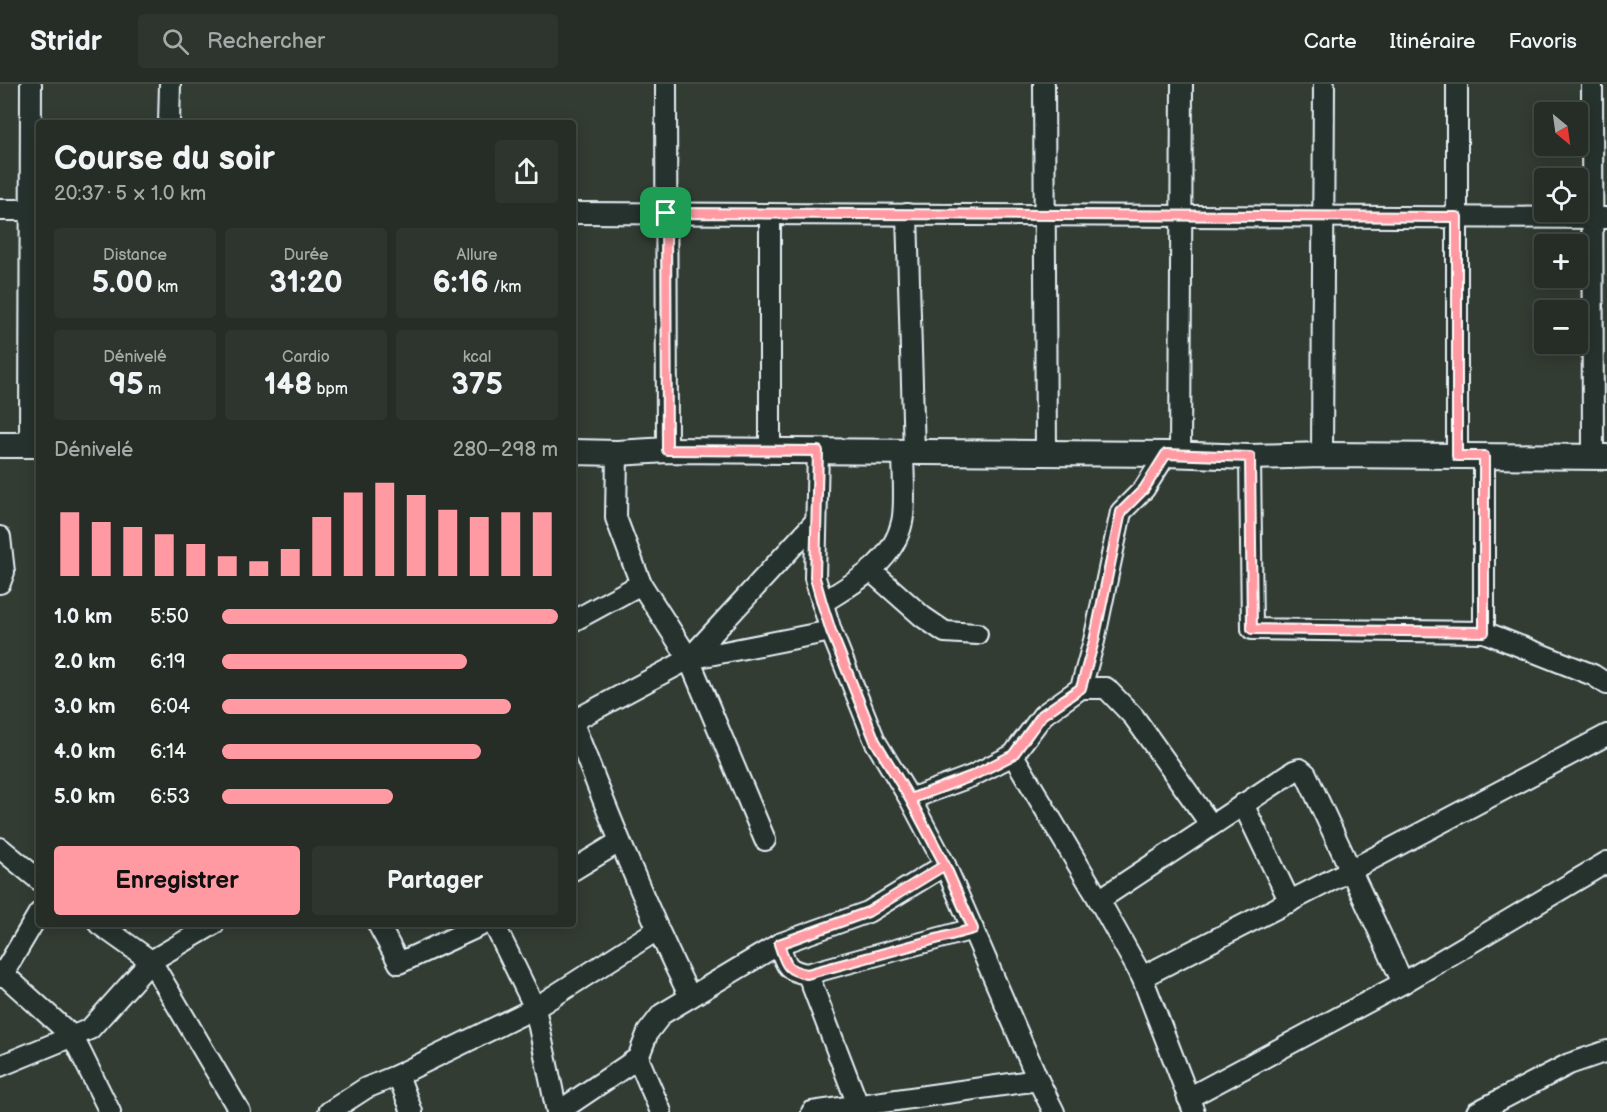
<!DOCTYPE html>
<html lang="fr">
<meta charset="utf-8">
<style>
:root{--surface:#262d26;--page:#2e352e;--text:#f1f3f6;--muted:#a4a8a7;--line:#424943;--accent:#ff9aa2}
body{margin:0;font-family:"Balsamiq Sans",sans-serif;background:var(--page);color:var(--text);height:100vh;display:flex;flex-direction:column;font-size:22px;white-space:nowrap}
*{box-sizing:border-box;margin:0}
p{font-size:20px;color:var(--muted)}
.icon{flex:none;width:33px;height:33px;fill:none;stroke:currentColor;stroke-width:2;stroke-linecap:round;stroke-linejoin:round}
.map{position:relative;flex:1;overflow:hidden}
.panel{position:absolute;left:36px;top:36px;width:540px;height:807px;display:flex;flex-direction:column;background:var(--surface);border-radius:6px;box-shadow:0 3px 15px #0003,0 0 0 2px var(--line)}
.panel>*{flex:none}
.needle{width:39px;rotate:151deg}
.tools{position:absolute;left:1534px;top:18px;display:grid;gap:12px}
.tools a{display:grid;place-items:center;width:54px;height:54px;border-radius:6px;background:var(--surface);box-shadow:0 3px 15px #0003,0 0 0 2px var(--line);font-size:30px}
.pin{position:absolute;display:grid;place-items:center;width:51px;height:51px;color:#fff;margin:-26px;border-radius:12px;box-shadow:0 3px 9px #0006}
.round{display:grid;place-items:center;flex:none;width:63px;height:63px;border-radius:6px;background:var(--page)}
.overview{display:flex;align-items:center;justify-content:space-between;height:102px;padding:0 18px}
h1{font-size:33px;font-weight:600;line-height:45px}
.stats{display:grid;grid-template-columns:repeat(3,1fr);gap:9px;height:102px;padding:6px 18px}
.stats div{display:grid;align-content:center;border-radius:6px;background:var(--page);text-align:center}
.stats b{font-size:30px;font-weight:600}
.stats small{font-size:16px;font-weight:400}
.stats p{font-size:16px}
.chart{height:168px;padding:12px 18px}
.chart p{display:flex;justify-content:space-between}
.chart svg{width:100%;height:108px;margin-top:6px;stroke:var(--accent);stroke-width:6}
.button{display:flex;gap:12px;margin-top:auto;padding:12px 18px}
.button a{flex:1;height:69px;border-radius:6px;background:var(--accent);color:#111;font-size:24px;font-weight:600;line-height:69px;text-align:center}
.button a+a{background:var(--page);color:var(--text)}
ul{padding:0 18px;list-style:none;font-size:20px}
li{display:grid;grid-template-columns:96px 72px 1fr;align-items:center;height:45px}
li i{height:15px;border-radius:8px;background:var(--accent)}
header{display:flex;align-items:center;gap:36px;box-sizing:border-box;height:84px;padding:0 30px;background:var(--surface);border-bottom:2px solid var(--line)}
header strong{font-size:28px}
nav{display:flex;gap:33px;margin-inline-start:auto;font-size:21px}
.search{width:420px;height:54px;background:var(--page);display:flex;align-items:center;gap:15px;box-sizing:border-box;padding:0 21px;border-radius:6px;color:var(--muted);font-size:22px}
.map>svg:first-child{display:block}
</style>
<header>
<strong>Stridr</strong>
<div class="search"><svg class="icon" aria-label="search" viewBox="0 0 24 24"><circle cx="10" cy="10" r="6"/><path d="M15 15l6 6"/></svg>Rechercher</div>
<nav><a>Carte</a><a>Itinéraire</a><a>Favoris</a></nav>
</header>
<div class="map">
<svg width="1607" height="1028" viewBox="0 0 1607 1028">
<rect width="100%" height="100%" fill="#323c33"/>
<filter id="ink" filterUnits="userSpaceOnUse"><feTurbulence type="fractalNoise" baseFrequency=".0167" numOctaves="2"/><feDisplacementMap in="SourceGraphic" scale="12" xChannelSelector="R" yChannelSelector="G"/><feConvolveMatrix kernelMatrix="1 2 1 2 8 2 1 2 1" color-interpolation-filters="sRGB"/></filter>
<g filter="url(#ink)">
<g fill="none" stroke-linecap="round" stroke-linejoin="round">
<defs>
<g id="minor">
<path d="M 666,0 L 667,366"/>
<path d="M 1044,0 L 1046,369"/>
<path d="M 1592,0 L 1593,373"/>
<path d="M 169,39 L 170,0"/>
<path d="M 0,126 L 39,126"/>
<path d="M 573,129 L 1607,134"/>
<path d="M 770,130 L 770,367"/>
<path d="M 907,130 L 914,368"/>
<path d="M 30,361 L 31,0"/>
<path d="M 818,367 L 815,494 L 831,547 L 875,657 L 910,715"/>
<path d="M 617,369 L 616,434 L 641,500 L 689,575 L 765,756"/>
<path d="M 1180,370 L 1182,0"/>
<path d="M 1322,371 L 1324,0"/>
<path d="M 1457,372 L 1457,0"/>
<path d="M 1484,372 L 1484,548 L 1593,591 L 1607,600"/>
<path d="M 1250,373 L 1252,545 L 1484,548"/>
<path d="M 0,453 L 4,488 L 0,499"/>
<path d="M 871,487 L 923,533 L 945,548 L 977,550"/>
<path d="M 822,519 C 855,498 893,479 902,438 C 906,422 903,386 903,368"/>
<path d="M 573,537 L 641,500"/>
<path d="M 689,575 L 816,437"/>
<path d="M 1081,604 L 1106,604 L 1134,633 L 1211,741"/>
<path d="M 573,637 L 689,575 L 831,547"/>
<path d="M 573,639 C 609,732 646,824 690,913"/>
<path d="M 1013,671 L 1099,816 L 1142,893 L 1194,1028"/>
<path d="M 1243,720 L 1290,818"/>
<path d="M 0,764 L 39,796"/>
<path d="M 573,786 L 619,758"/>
<path d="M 1099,816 L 1294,687 L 1300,685 L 1306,690 L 1403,899"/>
<path d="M 99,840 L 151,877 L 240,1028"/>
<path d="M 378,840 L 399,879 L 484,840"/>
<path d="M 494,840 L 535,924 L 557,1028"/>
<path d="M 779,860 C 786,880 785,886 807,890 L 810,896 L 858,1021"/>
<path d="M 0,887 L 73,953 L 110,1028"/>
<path d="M 807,890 L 973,845"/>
<path d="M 0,892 L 3,890 L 39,829"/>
<path d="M 1142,893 L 1351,786 L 1607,651"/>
<path d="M 638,974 L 661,1028"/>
<path d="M 0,982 L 90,945 L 151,877 L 214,840"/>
<path d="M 398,991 L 412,1028"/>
<path d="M 1188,1014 L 1403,899 L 1607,778"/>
<path d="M 329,1028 L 366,1004 L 398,991 L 535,924 L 657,846"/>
<path d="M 558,1028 L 638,974 L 648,948 L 662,930 L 779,860 L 868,828 L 945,781"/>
<path d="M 812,1028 L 1038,996"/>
<path d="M 1054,1028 L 1038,996 L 945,781 L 910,715 L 972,692 L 1013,671 L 1043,631 L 1081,604 L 1094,557 L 1121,428 L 1144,405 L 1166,370"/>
<path d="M 1477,1028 L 1569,980 L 1607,967"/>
</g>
<g id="tertiary">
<path d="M 0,361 L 39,361"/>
<path d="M 573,368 L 617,369 L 667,366 L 1166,370 L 1250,373 L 1322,371 L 1607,373"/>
</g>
</defs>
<use href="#minor" stroke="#e8f1f8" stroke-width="24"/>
<use href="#tertiary" stroke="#e8f1f8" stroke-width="28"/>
<use href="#minor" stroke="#26332d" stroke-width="20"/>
<use href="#tertiary" stroke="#26332d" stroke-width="24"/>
</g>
</g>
<g fill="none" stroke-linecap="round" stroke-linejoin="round" filter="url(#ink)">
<defs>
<path id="route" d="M 666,129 L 667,366 L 818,367 L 815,494 L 822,519 L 831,547 L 875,657 L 910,715 L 945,781 L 868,828 L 779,860 C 786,880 785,886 807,890 L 973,845 L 945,781 L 910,715 L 972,692 L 1013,671 L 1042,631 L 1081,604 L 1094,557 L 1121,428 L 1144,405 L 1166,370 L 1250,373 L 1252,545 L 1484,548 L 1484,372 L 1457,372 L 1457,133 L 666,129"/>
</defs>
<use href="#route" stroke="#fff" stroke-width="12"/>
<use href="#route" stroke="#ff9aa2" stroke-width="8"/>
</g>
</svg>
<div class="tools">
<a><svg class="needle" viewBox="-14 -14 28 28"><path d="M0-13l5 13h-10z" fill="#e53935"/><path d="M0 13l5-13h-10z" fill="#a4a8a7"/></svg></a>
<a><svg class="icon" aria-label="locate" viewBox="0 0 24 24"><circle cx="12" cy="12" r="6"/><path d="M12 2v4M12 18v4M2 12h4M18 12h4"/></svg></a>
<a>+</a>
<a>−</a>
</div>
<div class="pin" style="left:666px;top:129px;background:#1e9e55"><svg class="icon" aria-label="arrive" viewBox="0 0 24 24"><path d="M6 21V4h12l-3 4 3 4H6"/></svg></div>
<section class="panel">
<div class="overview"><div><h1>Course du soir</h1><p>20:37 · 5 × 1.0 km</p></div><a class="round"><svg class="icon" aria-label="share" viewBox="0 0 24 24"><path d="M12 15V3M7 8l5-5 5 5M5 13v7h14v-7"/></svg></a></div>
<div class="stats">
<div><p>Distance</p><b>5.00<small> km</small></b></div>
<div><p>Durée</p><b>31:20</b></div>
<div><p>Allure</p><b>6:16<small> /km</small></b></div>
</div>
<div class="stats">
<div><p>Dénivelé</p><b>95<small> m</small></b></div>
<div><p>Cardio</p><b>148<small> bpm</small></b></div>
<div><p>kcal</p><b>375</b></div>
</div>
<div class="chart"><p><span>Dénivelé</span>280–298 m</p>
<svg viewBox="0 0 160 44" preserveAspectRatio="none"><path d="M5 44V18M15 44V22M25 44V24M35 44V27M45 44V31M55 44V36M65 44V38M75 44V33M85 44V20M95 44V10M105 44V6M115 44V11M125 44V17M135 44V20M145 44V18M155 44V18"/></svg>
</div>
<ul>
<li><b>1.0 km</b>5:50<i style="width:100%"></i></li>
<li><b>2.0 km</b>6:19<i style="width:73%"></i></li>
<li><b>3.0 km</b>6:04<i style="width:86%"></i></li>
<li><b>4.0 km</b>6:14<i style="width:77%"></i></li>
<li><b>5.0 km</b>6:53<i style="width:51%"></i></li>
</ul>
<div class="button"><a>Enregistrer</a><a>Partager</a></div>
</section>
</div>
